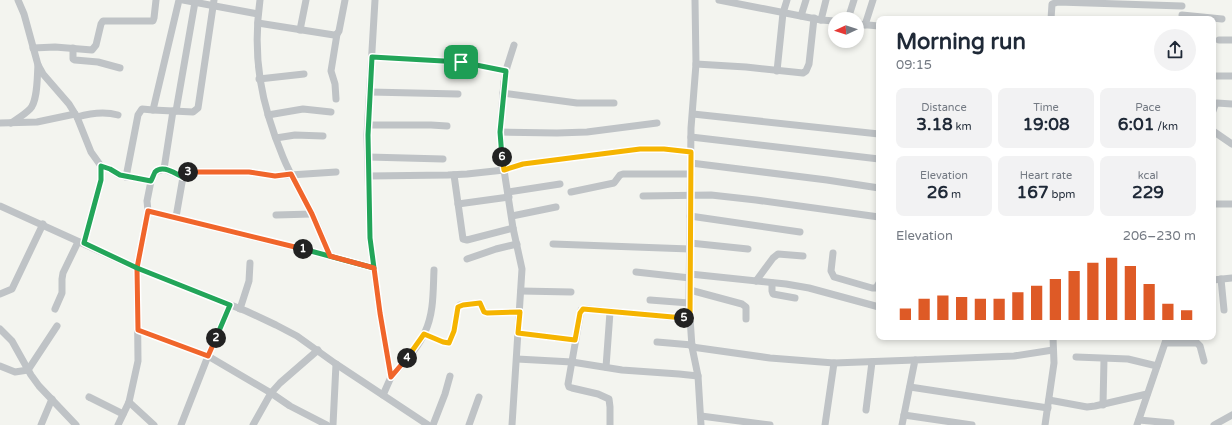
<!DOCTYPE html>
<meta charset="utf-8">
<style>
:root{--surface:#fff;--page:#f2f2f3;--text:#1f2937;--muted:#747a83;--accent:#de5a26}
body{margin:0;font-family:"Varela Round",sans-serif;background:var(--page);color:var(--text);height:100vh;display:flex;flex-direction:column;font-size:15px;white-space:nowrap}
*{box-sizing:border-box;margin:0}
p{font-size:13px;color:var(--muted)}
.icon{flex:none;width:22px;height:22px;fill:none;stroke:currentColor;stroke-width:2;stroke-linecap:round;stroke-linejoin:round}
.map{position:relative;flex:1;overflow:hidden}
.panel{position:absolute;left:876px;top:16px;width:340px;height:324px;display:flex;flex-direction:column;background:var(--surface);border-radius:8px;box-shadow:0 2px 6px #0003}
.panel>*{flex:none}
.needle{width:26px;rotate:267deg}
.controls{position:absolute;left:828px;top:12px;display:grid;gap:8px}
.controls a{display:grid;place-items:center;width:36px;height:36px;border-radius:50%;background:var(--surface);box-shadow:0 2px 6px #0003;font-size:20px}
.pin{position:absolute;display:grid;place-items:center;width:34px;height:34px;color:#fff;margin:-17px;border-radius:8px;box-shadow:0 2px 6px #0006}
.km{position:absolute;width:20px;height:20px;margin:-10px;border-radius:50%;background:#222;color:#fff;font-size:11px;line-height:20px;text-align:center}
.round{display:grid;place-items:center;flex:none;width:42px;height:42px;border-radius:21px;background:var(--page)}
.headline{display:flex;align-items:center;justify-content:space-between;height:68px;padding:0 20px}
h1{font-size:22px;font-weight:700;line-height:30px}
.metrics{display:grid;grid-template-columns:repeat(3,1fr);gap:6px;height:68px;padding:4px 20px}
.metrics div{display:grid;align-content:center;border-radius:8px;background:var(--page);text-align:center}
.metrics b{font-size:17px;font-weight:700}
.metrics small{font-size:11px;font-weight:400}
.metrics p{font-size:11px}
.chart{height:112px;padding:8px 20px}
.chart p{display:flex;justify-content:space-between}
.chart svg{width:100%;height:72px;margin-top:4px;stroke:var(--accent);stroke-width:6}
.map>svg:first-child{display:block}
</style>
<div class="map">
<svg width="1232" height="425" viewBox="0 0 1232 425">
<rect width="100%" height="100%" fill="#f3f4ef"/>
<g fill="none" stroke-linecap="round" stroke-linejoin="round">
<g stroke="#bfc3c6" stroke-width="7">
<path d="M 18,0 L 24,14 L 38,65 L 43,74 L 69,104 L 77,117 L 91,152 L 101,166 L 101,180 L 84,243"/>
<path d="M 183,0 L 258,14"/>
<path d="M 260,0 C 252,57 261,104 283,157 C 291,177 303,195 312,214 C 319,228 324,242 330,256"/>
<path d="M 375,0 L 367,135 L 370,239 L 380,313 L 391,377 L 383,395"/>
<path d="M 695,0 L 696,64 L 691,128 L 689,303 L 692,347 L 698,376 L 701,425"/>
<path d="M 719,0 L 821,20 L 835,21"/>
<path d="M 1182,15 L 1222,19"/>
<path d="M 801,16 L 806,0"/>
<path d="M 848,19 L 854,0"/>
<path d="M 1051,19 L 1052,4 L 1058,2 L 1182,6"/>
<path d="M 821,20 L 826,0"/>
<path d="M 258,23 L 334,35 L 337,34 L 339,31 L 345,0"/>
<path d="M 857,24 L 879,26"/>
<path d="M 865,25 L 873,0"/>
<path d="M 300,30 L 306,0"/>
<path d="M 1219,40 L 1232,40"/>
<path d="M 33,48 L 55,47 L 92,50 L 96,45 L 101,24 L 103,21 L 153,21 L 154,18 L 156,0"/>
<path d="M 73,48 L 73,59 L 75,60 L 98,62 L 120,68"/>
<path d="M 372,57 L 461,62 L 506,71"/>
<path d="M 696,64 L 746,67 L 803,73 L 806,71 L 809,64 L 814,18"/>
<path d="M 777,71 L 783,13 L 787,0"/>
<path d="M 1213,76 L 1232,76"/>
<path d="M 259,79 L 304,74"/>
<path d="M 370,92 L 458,94"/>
<path d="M 503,93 L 577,103 L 614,103"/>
<path d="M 336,99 L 335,84 L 331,71 L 337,34"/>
<path d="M 153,110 L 193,112 L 198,108 L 214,0"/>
<path d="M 176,111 L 195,2"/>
<path d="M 1213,111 L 1215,105 L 1217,103 L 1232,104"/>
<path d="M 693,114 L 879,134"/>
<path d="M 268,115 L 303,109 L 331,112"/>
<path d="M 77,117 C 91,113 104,111 118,115"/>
<path d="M 0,123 L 37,122 L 75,114"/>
<path d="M 11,123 C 17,119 24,115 30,109 C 38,101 37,76 38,65"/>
<path d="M 368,125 L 431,125 L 447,126"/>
<path d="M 1213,131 L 1232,144"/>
<path d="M 500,132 L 557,133 L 587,132 L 657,123"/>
<path d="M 691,137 L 879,159"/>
<path d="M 276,138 L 295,135 L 323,136"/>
<path d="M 368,157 L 443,159"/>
<path d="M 691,163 L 827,180 L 879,188"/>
<path d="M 101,166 L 110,169 L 119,175 L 151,181 L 147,201 L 148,211"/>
<path d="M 164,169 L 173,111"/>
<path d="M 454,175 L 463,239 L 467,240 L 513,228"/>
<path d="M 369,176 L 448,175 L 467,174 L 504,170 L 523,164 L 640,149 L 664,149 L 691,152"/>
<path d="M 126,177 L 138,115 L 142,109 L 153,110 L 179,0"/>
<path d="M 151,181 L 155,172 L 164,169 L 183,177"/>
<path d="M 508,192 L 560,184"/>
<path d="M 571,192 L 614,183 L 620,175 L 623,174 L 691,174"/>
<path d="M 643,196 L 711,195 L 756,200 L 879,217"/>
<path d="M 458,204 L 509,197"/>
<path d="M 1213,204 L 1232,204"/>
<path d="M 0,206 L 137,268 L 246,311 L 276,325 L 297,336 L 336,364 L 428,425"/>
<path d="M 276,215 L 312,214"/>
<path d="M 512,216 L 556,207"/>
<path d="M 690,216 L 800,232"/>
<path d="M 176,217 L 183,177 L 184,173 L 188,172 L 249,172 L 275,176 L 336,172"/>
<path d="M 690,243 L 748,249"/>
<path d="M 553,244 L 690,249"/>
<path d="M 833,253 L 831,271 L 834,277 L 872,288 L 876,288 L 879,283"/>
<path d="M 467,259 L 496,249 L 517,244"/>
<path d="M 636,272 L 690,278"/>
<path d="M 690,274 L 786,284 L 809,288 L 879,307"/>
<path d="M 1221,279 L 1224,310"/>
<path d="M 1213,280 L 1232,278"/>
<path d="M 756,281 L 773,258 L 778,254 L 803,256"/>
<path d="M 772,283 L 772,291 L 773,294 L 795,298"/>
<path d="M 690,290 L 742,304 L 746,307 L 746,319"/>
<path d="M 521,291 L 571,292"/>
<path d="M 0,294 L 12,289 L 43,224"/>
<path d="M 650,300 L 689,303"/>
<path d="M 55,309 L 62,293 L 62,279 L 63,273 L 78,242"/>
<path d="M 240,309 L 249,281 L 250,263"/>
<path d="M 0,329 L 12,341 L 31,375 L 39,386 L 76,425"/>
<path d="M 138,330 L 208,356 L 271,393 L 290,406 L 327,425"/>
<path d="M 518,333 L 575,340"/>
<path d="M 424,334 L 443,342 L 449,343 L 454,331 L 458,307 L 460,305 L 480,303 L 484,312 L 487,313 L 520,312"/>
<path d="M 657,342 L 692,345"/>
<path d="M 1166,343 L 1197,343 L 1200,346 L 1204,361"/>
<path d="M 692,347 L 770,358 L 834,363 L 915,360"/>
<path d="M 1076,357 L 1128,359 L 1157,366"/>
<path d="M 517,359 L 572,362 L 622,370 L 679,374 L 698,376"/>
<path d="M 0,366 L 15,372 L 28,370 L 57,326"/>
<path d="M 606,367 L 610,312"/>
<path d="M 391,377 C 403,363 418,349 425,332 C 434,313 433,291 434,270"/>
<path d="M 910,387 L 1048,408"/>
<path d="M 89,397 L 123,414"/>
<path d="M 1049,400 L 1087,407 L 1095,406 L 1147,394"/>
<path d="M 129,402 L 154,425"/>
<path d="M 1103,405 L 1104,359"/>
<path d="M 866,410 L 872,362"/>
<path d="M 904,415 L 972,425"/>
<path d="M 701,416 L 770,425"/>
<path d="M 1139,420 L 1171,423"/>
<path d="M 41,425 L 52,399"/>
<path d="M 118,425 L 129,402 L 138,361 L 137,268 L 148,211 L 306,250 L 374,268"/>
<path d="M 181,425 L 208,356 L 230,305"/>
<path d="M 253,425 L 271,393 L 280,383 L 318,350"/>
<path d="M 333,425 L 336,364"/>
<path d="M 433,425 L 445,394 L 450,376"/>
<path d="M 469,425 L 479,397"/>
<path d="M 512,425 L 522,269 L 513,228 L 504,170 L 500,132 L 504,82 L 507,67 L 514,45"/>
<path d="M 610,425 L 610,407 L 609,399 L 598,394 L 572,388 L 569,387 L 568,384 L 581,310 L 587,309 L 690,319"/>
<path d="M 825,425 L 834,363"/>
<path d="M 902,425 L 915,360 L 1014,356 L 1053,350"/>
<path d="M 1045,425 L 1054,363 L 1053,337"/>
<path d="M 1137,425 L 1167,337"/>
<path d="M 1214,425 L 1232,415"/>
</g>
</g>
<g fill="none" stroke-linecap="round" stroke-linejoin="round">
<defs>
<path id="split-1" d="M 303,249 L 374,268 L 370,238 L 368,135 L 372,57 L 461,62"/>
<path id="split-2" d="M 216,338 L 208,356 L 138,330 L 137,268 L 148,211 L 303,249"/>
<path id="split-3" d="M 188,172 L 184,173 L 183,177 C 175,174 163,164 155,172 C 154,174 152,179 151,181 L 120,175 L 110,169 L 101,166 L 101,180 L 84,243 L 137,268 L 230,305 L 216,338"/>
<path id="split-4" d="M 188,172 L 249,172 L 275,176 L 291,174 L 312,214 L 330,256 L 374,268 L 380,313 L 391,377 L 407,358"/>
<path id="split-5" d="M 407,358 L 424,334 L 443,342 L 449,343 L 454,331 L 458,307 L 463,305 L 480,303 L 484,312 L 487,313 L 520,312 L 518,333 L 575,340 L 580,313 L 583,309 L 684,318"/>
<path id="split-6" d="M 502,157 L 504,170 L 523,164 L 640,149 L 664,149 L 691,152 L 690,319 L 684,318"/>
<path id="split-7" d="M 461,62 L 506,71 L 500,132 L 502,157"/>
</defs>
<use href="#split-1" stroke="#fff" stroke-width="8"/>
<use href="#split-2" stroke="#fff" stroke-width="8"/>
<use href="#split-3" stroke="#fff" stroke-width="8"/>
<use href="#split-4" stroke="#fff" stroke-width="8"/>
<use href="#split-5" stroke="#fff" stroke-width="8"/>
<use href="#split-6" stroke="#fff" stroke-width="8"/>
<use href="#split-7" stroke="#fff" stroke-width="8"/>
<use href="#split-1" stroke="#22a559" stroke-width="5"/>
<use href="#split-2" stroke="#f0652b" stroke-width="5"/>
<use href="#split-3" stroke="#22a559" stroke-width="5"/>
<use href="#split-4" stroke="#f0652b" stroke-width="5"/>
<use href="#split-5" stroke="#f5b400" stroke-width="5"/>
<use href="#split-6" stroke="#f5b400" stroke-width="5"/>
<use href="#split-7" stroke="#22a559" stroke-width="5"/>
</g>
</svg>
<div class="controls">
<a><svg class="needle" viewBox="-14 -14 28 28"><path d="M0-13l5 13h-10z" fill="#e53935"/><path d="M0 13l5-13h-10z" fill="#747a83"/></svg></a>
</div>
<div class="pin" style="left:461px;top:62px;background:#1e9e55"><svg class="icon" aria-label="arrive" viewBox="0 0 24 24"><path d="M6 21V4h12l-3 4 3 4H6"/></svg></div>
<b class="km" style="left:303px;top:249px">1</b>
<b class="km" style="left:216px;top:338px">2</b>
<b class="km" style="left:188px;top:172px">3</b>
<b class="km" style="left:407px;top:358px">4</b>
<b class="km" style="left:684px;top:318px">5</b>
<b class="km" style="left:502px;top:157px">6</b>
<section class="panel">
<div class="headline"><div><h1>Morning run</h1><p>09:15</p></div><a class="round"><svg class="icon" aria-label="share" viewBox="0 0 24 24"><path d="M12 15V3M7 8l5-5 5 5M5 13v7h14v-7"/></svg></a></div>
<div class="metrics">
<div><p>Distance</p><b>3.18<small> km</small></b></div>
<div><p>Time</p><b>19:08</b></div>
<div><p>Pace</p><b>6:01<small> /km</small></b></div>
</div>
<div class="metrics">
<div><p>Elevation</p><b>26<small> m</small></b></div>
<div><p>Heart rate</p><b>167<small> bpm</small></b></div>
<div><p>kcal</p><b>229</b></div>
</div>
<div class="chart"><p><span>Elevation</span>206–230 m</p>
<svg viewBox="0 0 160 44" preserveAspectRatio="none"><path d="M5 44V37M15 44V31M25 44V29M35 44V30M45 44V31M55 44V31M65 44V27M75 44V23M85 44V19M95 44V14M105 44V9M115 44V6M125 44V11M135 44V22M145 44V34M155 44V38"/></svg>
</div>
</section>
</div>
